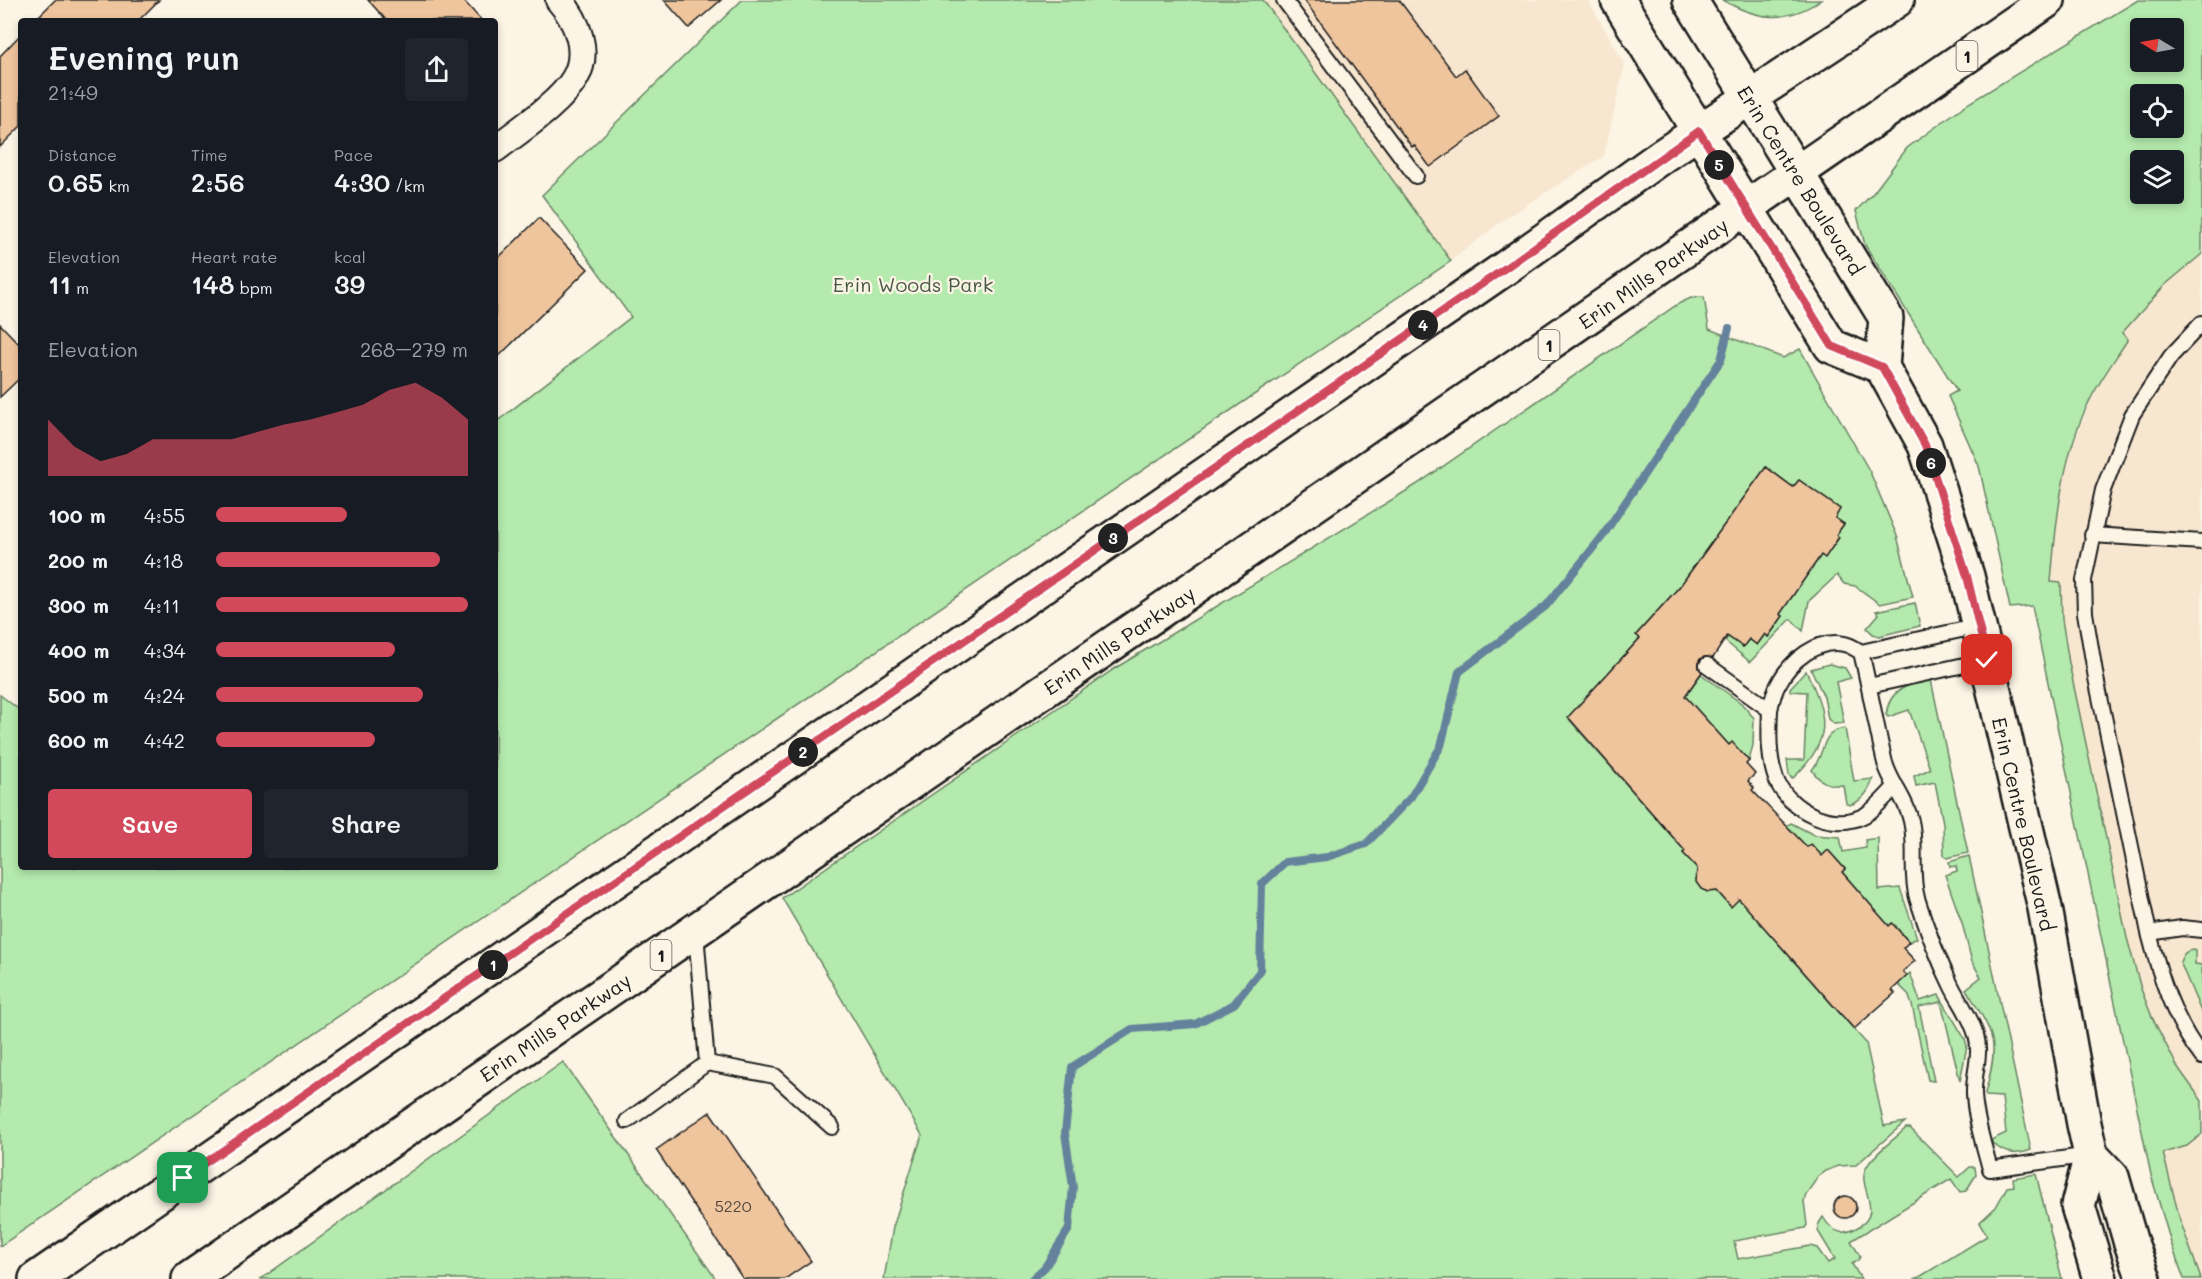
<!DOCTYPE html>
<meta charset="utf-8">
<style>
:root{--surface:#171b24;--page:#20242c;--text:#f1f3f6;--muted:#9ea1a6;--accent:#d1495b}
body{margin:0;font-family:Mali,sans-serif;background:var(--page);color:var(--text);height:100vh;display:flex;flex-direction:column;font-size:22px;white-space:nowrap}
*{box-sizing:border-box;margin:0}
p{font-size:20px;color:var(--muted)}
.icon{flex:none;width:33px;height:33px;fill:none;stroke:currentColor;stroke-width:2;stroke-linecap:round;stroke-linejoin:round}
.map{position:relative;flex:1;overflow:hidden}
.drawer{position:absolute;left:18px;top:18px;width:480px;height:852px;display:flex;flex-direction:column;background:var(--surface);border-radius:6px;box-shadow:0 3px 9px #0003}
.drawer>*{flex:none}
.needle{width:39px;rotate:280deg}
.buttons{position:absolute;left:2130px;top:18px;display:grid;gap:12px}
.buttons a{display:grid;place-items:center;width:54px;height:54px;border-radius:6px;background:var(--surface);box-shadow:0 3px 9px #0003;font-size:30px}
.pin{position:absolute;display:grid;place-items:center;width:51px;height:51px;color:#fff;margin:-26px;border-radius:12px;box-shadow:0 3px 9px #0006}
.km{position:absolute;width:30px;height:30px;margin:-15px;border-radius:50%;background:#222;color:#fff;font-size:16px;line-height:30px;text-align:center}
.round{display:grid;place-items:center;flex:none;width:63px;height:63px;border-radius:6px;background:var(--page)}
.overview{display:flex;align-items:center;justify-content:space-between;height:102px;padding:0 30px}
h1{font-size:33px;font-weight:600;line-height:45px}
.figures{display:grid;grid-template-columns:repeat(3,1fr);gap:9px;height:102px;padding:6px 30px}
.figures div{display:grid;align-content:center}
.figures b{font-size:26px;font-weight:600}
.figures small{font-size:16px;font-weight:400}
.figures p{font-size:16px}
.chart{height:168px;padding:12px 30px}
.chart p{display:flex;justify-content:space-between}
.chart svg{width:100%;height:108px;margin-top:6px;fill:var(--accent);opacity:.7}
.button{display:flex;gap:12px;margin-top:auto;padding:12px 30px}
.button a{flex:1;height:69px;border-radius:6px;background:var(--accent);color:#fff;font-size:24px;font-weight:600;line-height:69px;text-align:center}
.button a+a{background:var(--page);color:var(--text)}
ul{padding:0 30px;list-style:none;font-size:20px}
li{display:grid;grid-template-columns:96px 72px 1fr;align-items:center;height:45px}
li i{height:15px;border-radius:8px;background:var(--accent)}
.map>svg:first-child{display:block}
</style>
<div class="map">
<svg width="2202" height="1279" viewBox="0 0 2202 1279">
<rect width="100%" height="100%" fill="#fcf5e5"/>
<filter id="ink" filterUnits="userSpaceOnUse"><feTurbulence type="fractalNoise" baseFrequency=".0167" numOctaves="2"/><feDisplacementMap in="SourceGraphic" scale="12" xChannelSelector="R" yChannelSelector="G"/><feConvolveMatrix kernelMatrix="1 2 1 2 8 2 1 2 1" color-interpolation-filters="sRGB"/></filter>
<g filter="url(#ink)">
<g fill="#f8e7d0">
<path d="M 1263,0 L 1588,0 L 1625,64 L 1604,156 L 1506,218 L 1451,261 Z"/>
<path d="M 2202,254 L 2202,1279 L 2184,1279 L 2171,1243 L 2151,1175 L 2042,656 L 2054,540 L 2062,487 L 2072,448 L 2091,399 L 2128,339 L 2122,333 L 2165,285 Z"/>
</g>
<g fill="#b4eaad" stroke="#688364" stroke-width="1.5" fill-rule="evenodd">
<path d="M 742,0 L 1263,0 L 1451,261 L 0,1246 L 0,695 L 21,711 L 21,867 L 495,867 L 495,423 L 631,317 L 542,195 Z"/>
<path d="M 1722,0 L 1821,0 C 1785,24 1759,20 1722,0 Z"/>
<path d="M 2138,0 L 2202,0 L 2202,254 L 2165,285 L 2122,333 L 2128,339 C 2116,358 2102,377 2091,398 C 2062,454 2056,520 2051,582 L 2061,583 L 2062,619 L 2069,663 L 2127,938 L 2141,989 L 2152,1017 L 2177,1066 L 2202,1101 L 2202,1134 L 2187,1146 L 2163,1153 L 2180,1220 L 2201,1279 L 2184,1279 L 2171,1243 L 2151,1175 L 2032,606 L 2010,608 L 1979,466 L 1948,396 L 1957,391 L 1865,245 L 1856,211 L 1874,192 L 1907,148 L 1964,106 ZM 2140,28 L 2174,28 L 2174,62 L 2140,62 ZM 2140,94 L 2174,94 L 2174,128 L 2140,128 ZM 2140,160 L 2174,160 L 2174,194 L 2140,194 Z"/>
<path d="M 1704,297 L 1709,329 L 1783,358 L 1800,349 L 1870,472 L 1897,536 L 1913,597 L 1880,604 L 1855,586 L 1844,584 L 1837,575 L 1809,601 L 1803,631 L 1791,619 L 1750,662 L 1725,641 L 1728,637 L 1743,647 L 1749,639 L 1757,645 L 1765,634 L 1769,636 L 1783,616 L 1780,614 L 1821,555 L 1825,557 L 1839,538 L 1836,535 L 1844,524 L 1835,518 L 1840,509 L 1799,480 L 1793,487 L 1766,467 L 1680,586 L 1636,635 L 1640,638 L 1568,718 L 1685,851 L 1683,853 L 1698,869 L 1695,877 L 1701,889 L 1708,892 L 1715,889 L 1730,906 L 1739,899 L 1866,1043 L 1884,1126 L 1905,1122 L 1856,1165 L 1838,1166 L 1826,1171 L 1818,1177 L 1806,1194 L 1804,1201 L 1807,1225 L 1805,1228 L 1734,1241 L 1738,1259 L 1810,1246 L 1817,1248 L 1828,1263 L 1835,1259 L 1818,1231 L 1818,1225 L 1823,1217 C 1827,1224 1832,1230 1840,1232 C 1847,1233 1853,1230 1858,1227 C 1885,1212 1856,1186 1866,1168 C 1873,1154 1895,1139 1906,1128 L 1910,1128 L 1959,1177 L 1970,1167 L 1975,1167 L 1976,1175 L 1966,1191 L 1960,1192 L 1951,1179 L 1851,1241 L 1860,1256 L 1859,1259 L 1852,1264 L 1861,1279 L 884,1279 L 893,1227 L 922,1135 L 782,898 L 1114,669 L 1416,485 L 1678,304 L 1691,298 Z"/>
<path d="M 1915,603 L 1920,626 L 1879,636 L 1873,634 L 1867,628 L 1879,614 L 1876,611 Z"/>
<path d="M 1829,664 L 1845,668 L 1851,678 L 1836,682 L 1844,723 L 1834,724 L 1828,719 L 1824,697 L 1811,669 Z"/>
<path d="M 1806,671 C 1830,717 1831,743 1792,779 L 1789,775 L 1787,760 L 1804,760 L 1807,692 L 1790,691 L 1790,688 Z"/>
<path d="M 1701,674 L 1741,703 L 1754,718 L 1753,745 L 1749,761 L 1732,743 L 1729,745 L 1685,696 Z"/>
<path d="M 1931,680 L 1968,853 L 1947,858 L 1944,856 L 1943,823 L 1935,782 L 1916,786 L 1914,776 L 1930,769 L 1909,710 L 1888,717 L 1886,715 C 1889,689 1908,684 1931,680 Z"/>
<path d="M 1845,728 L 1854,781 L 1873,779 C 1869,791 1862,802 1849,805 L 1846,803 L 1843,785 C 1828,786 1820,782 1812,770 C 1826,753 1820,731 1845,728 Z"/>
<path d="M 1791,823 L 1814,835 L 1840,837 L 1843,852 L 1866,848 L 1865,840 L 1878,838 L 1879,890 L 1900,888 L 1917,938 L 1909,942 L 1893,923 L 1889,926 L 1842,872 L 1845,869 L 1829,851 L 1822,856 L 1811,844 L 1798,855 L 1786,826 Z"/>
<path d="M 1969,856 L 2031,1150 C 2015,1156 2004,1154 1991,1142 L 1993,1139 L 2006,1133 L 2002,1097 L 1986,1096 L 1985,1093 C 2001,1040 1993,1034 1966,989 L 1981,977 L 1972,962 L 1962,923 L 1945,875 L 1957,871 L 1956,866 L 1950,867 L 1949,862 Z"/>
<path d="M 2193,950 L 2195,951 L 2195,964 L 2202,965 L 2202,1014 L 2180,962 C 2183,954 2185,951 2193,950 Z"/>
<path d="M 1910,973 L 1920,1001 L 1939,995 L 1965,1039 L 1967,1046 L 1960,1081 L 1941,1002 L 1919,1007 L 1934,1081 L 1928,1080 L 1912,1005 L 1908,994 L 1898,984 Z"/>
<path d="M 563,1062 L 716,1279 L 261,1279 Z"/>
<path d="M 2036,1174 L 2062,1279 L 1916,1279 L 1987,1236 L 1979,1223 L 1996,1207 L 2007,1187 L 2014,1186 L 2013,1178 Z"/>
</g>
<g fill="none" stroke-linecap="round" stroke-linejoin="round">
<path stroke="#65829c" stroke-width="8" d="M 1032,1279 L 1045,1267 L 1069,1229 L 1073,1187 L 1065,1133 L 1072,1067 L 1132,1029 L 1195,1024 L 1234,1004 L 1260,971 L 1262,884 L 1285,862 L 1327,857 L 1366,844 L 1411,797 L 1441,746 L 1459,672 L 1546,606 L 1602,537 L 1721,360 L 1729,328"/>
</g>
<g fill="#efc59e" stroke="#1c1c1c" stroke-width="1.5">
<path d="M 55,0 L 159,0 L 138,21 L 34,21 Z"/>
<path d="M 368,0 L 463,0 L 482,21 L 387,21 Z"/>
<path d="M 664,0 L 721,0 L 689,28 Z"/>
<path d="M 1304,0 L 1399,0 L 1456,76 L 1465,69 L 1499,116 L 1430,167 L 1414,145 L 1412,147 Z"/>
<path d="M 21,34 L 21,126 L 0,147 L 0,56 Z"/>
<path d="M 539,218 L 588,269 L 495,360 L 495,261 Z"/>
<path d="M 0,324 L 21,346 L 21,377 L 0,397 Z"/>
<path d="M 1766,467 L 1793,487 L 1799,480 L 1840,509 L 1835,518 L 1844,524 L 1836,535 L 1839,537 L 1825,558 L 1821,555 L 1780,614 L 1783,616 L 1768,637 L 1765,634 L 1757,645 L 1749,639 L 1743,647 L 1727,636 L 1713,658 L 1704,657 L 1699,660 L 1699,668 L 1702,672 L 1685,696 L 1729,745 L 1732,742 L 1749,761 L 1746,764 L 1755,774 L 1748,781 L 1754,788 L 1752,790 L 1807,847 L 1811,844 L 1822,856 L 1828,850 L 1845,869 L 1842,872 L 1889,926 L 1892,923 L 1909,942 L 1903,948 L 1915,961 L 1903,971 L 1907,976 L 1892,990 L 1895,993 L 1854,1029 L 1739,899 L 1731,907 L 1717,891 L 1708,892 L 1701,889 L 1696,882 L 1697,868 L 1683,853 L 1685,851 L 1568,717 L 1640,638 L 1636,635 L 1680,586 Z"/>
<path d="M 710,1112 L 811,1261 L 785,1279 L 743,1279 L 656,1150 Z"/>
<circle cx="1845" cy="1207" r="11"/>
</g>
<g fill="none" stroke-linecap="round" stroke-linejoin="round">
<defs>
<g id="lane">
<path d="M 1284,0 L 1416,176"/>
<path d="M 2202,323 L 2171,356 L 2132,415 L 2103,490 L 2084,580 L 2085,613 L 2096,678 L 2149,933 C 2160,976 2174,1021 2202,1057"/>
<path d="M 2092,535 L 2202,542"/>
<path d="M 1861,652 C 1870,689 1876,726 1885,763 C 1891,784 1907,800 1911,821 C 1917,846 1910,873 1917,898 C 1926,927 1938,959 1952,987 C 1960,1003 1971,1017 1976,1035 C 1982,1055 1973,1074 1974,1094 C 1975,1119 1984,1145 1990,1169 L 2090,1155"/>
<path d="M 1707,665 L 1770,710 C 1769,732 1768,757 1776,779 C 1788,810 1834,833 1865,815 C 1877,808 1887,795 1896,786"/>
<path d="M 1869,686 L 1987,660"/>
<path d="M 1770,710 C 1772,700 1774,691 1779,683 C 1790,661 1818,638 1844,644 C 1850,645 1856,649 1861,652 L 1979,626"/>
<path d="M 2149,933 L 2182,928 L 2202,930"/>
<path d="M 707,1063 L 775,1076 L 832,1127"/>
<path d="M 627,1121 L 707,1063 L 696,933"/>
</g>
<path id="street" d="M 495,149 C 518,131 561,103 575,78 C 590,52 577,20 559,0"/>
<g id="secondary">
<path d="M 1618,0 L 1831,346 L 1882,367"/>
<path d="M 1690,0 L 1886,318 L 1882,367 L 1925,445 L 1967,576 L 2045,908 L 2084,1124 L 2091,1155 L 2078,1206 L 2100,1279"/>
<path d="M 2091,1155 L 2112,1177 L 2130,1240 L 2144,1279"/>
</g>
<g id="primary">
<path d="M 36,1279 L 1501,271 L 1662,156 L 1897,0"/>
<path d="M 189,1279 L 2048,0"/>
</g>
</defs>
<use href="#lane" stroke="#1c1c1c" stroke-width="18"/>
<use href="#street" stroke="#1c1c1c" stroke-width="30"/>
<use href="#secondary" stroke="#1c1c1c" stroke-width="38"/>
<use href="#primary" stroke="#1c1c1c" stroke-width="38"/>
<use href="#lane" stroke="#fcf5e5" stroke-width="14"/>
<use href="#street" stroke="#fcf5e5" stroke-width="26"/>
<use href="#secondary" stroke="#fcf5e5" stroke-width="33"/>
<use href="#primary" stroke="#fcf5e5" stroke-width="33"/>
</g>
</g>
<g fill="none" stroke-linecap="round" stroke-linejoin="round" filter="url(#ink)">
<defs>
<path id="route" d="M 183,1178 L 1501,271 L 1699,131 L 1832,346 L 1882,367 L 1925,445 L 1967,576 L 1987,660"/>
</defs>
<use href="#route" stroke="#fff" stroke-width="12"/>
<use href="#route" stroke="#d1495b" stroke-width="8"/>
</g>
<g text-anchor="middle" dominant-baseline="central" stroke-width="4.5" stroke-linejoin="round" paint-order="stroke">
<g font-size="16" fill="#51463c">
<text x="733" y="1205">5220</text>
</g>
<g fill="#fcf5e5" stroke="#5f5d58" stroke-width="1.5">
<rect x="1956.5" y="41" width="21" height="30" rx="4.5"/>
<rect x="1538.5" y="330" width="21" height="30" rx="4.5"/>
<rect x="650.5" y="940" width="21" height="30" rx="4.5"/>
</g>
<g font-size="18" font-weight="bold" fill="#1c1c1c">
<text x="1967" y="56">1</text>
<text x="1549" y="345">1</text>
<text x="661" y="955">1</text>
</g>
<g font-size="20" fill="#1c1c1c" stroke="#fcf5e5">
<text transform="translate(1801 180) rotate(58)">Erin Centre Boulevard</text>
<text transform="translate(1653 273) rotate(-35)">Erin Mills Parkway</text>
<text transform="translate(1119 640) rotate(-34)">Erin Mills Parkway</text>
<text transform="translate(2024 824) rotate(77)">Erin Centre Boulevard</text>
<text transform="translate(555 1027) rotate(-34)">Erin Mills Parkway</text>
</g>
<g font-size="20" fill="#4a5a48" stroke="#fcf5e5">
<text x="913" y="284">Erin Woods Park</text>
</g>
</g>
</svg>
<div class="buttons">
<a><svg class="needle" viewBox="-14 -14 28 28"><path d="M0-13l5 13h-10z" fill="#e53935"/><path d="M0 13l5-13h-10z" fill="#9ea1a6"/></svg></a>
<a><svg class="icon" aria-label="locate" viewBox="0 0 24 24"><circle cx="12" cy="12" r="6"/><path d="M12 2v4M12 18v4M2 12h4M18 12h4"/></svg></a>
<a><svg class="icon" aria-label="layers" viewBox="0 0 24 24"><path d="M12 4l9 5-9 5-9-5zM3 14l9 5 9-5"/></svg></a>
</div>
<div class="pin" style="left:183px;top:1178px;background:#1e9e55"><svg class="icon" aria-label="arrive" viewBox="0 0 24 24"><path d="M6 21V4h12l-3 4 3 4H6"/></svg></div>
<div class="pin" style="left:1987px;top:660px;background:#d93025"><svg class="icon" aria-label="check" viewBox="0 0 24 24"><path d="M5 12l5 5 9-10"/></svg></div>
<b class="km" style="left:493px;top:965px">1</b>
<b class="km" style="left:803px;top:752px">2</b>
<b class="km" style="left:1113px;top:538px">3</b>
<b class="km" style="left:1423px;top:325px">4</b>
<b class="km" style="left:1719px;top:165px">5</b>
<b class="km" style="left:1931px;top:463px">6</b>
<section class="drawer">
<div class="overview"><div><h1>Evening run</h1><p>21:49</p></div><a class="round"><svg class="icon" aria-label="share" viewBox="0 0 24 24"><path d="M12 15V3M7 8l5-5 5 5M5 13v7h14v-7"/></svg></a></div>
<div class="figures">
<div><p>Distance</p><b>0.65<small> km</small></b></div>
<div><p>Time</p><b>2:56</b></div>
<div><p>Pace</p><b>4:30<small> /km</small></b></div>
</div>
<div class="figures">
<div><p>Elevation</p><b>11<small> m</small></b></div>
<div><p>Heart rate</p><b>148<small> bpm</small></b></div>
<div><p>kcal</p><b>39</b></div>
</div>
<div class="chart"><p><span>Elevation</span>268–279 m</p>
<svg viewBox="0 0 160 44" preserveAspectRatio="none"><path d="M0 44V21L10 32L20 38L30 35L40 29L50 29L60 29L70 29L80 26L90 23L100 21L110 18L120 15L130 9L140 6L150 12L160 21V44z"/></svg>
</div>
<ul>
<li><b>100 m</b>4:55<i style="width:52%"></i></li>
<li><b>200 m</b>4:18<i style="width:89%"></i></li>
<li><b>300 m</b>4:11<i style="width:100%"></i></li>
<li><b>400 m</b>4:34<i style="width:71%"></i></li>
<li><b>500 m</b>4:24<i style="width:82%"></i></li>
<li><b>600 m</b>4:42<i style="width:63%"></i></li>
</ul>
<div class="button"><a>Save</a><a>Share</a></div>
</section>
</div>
